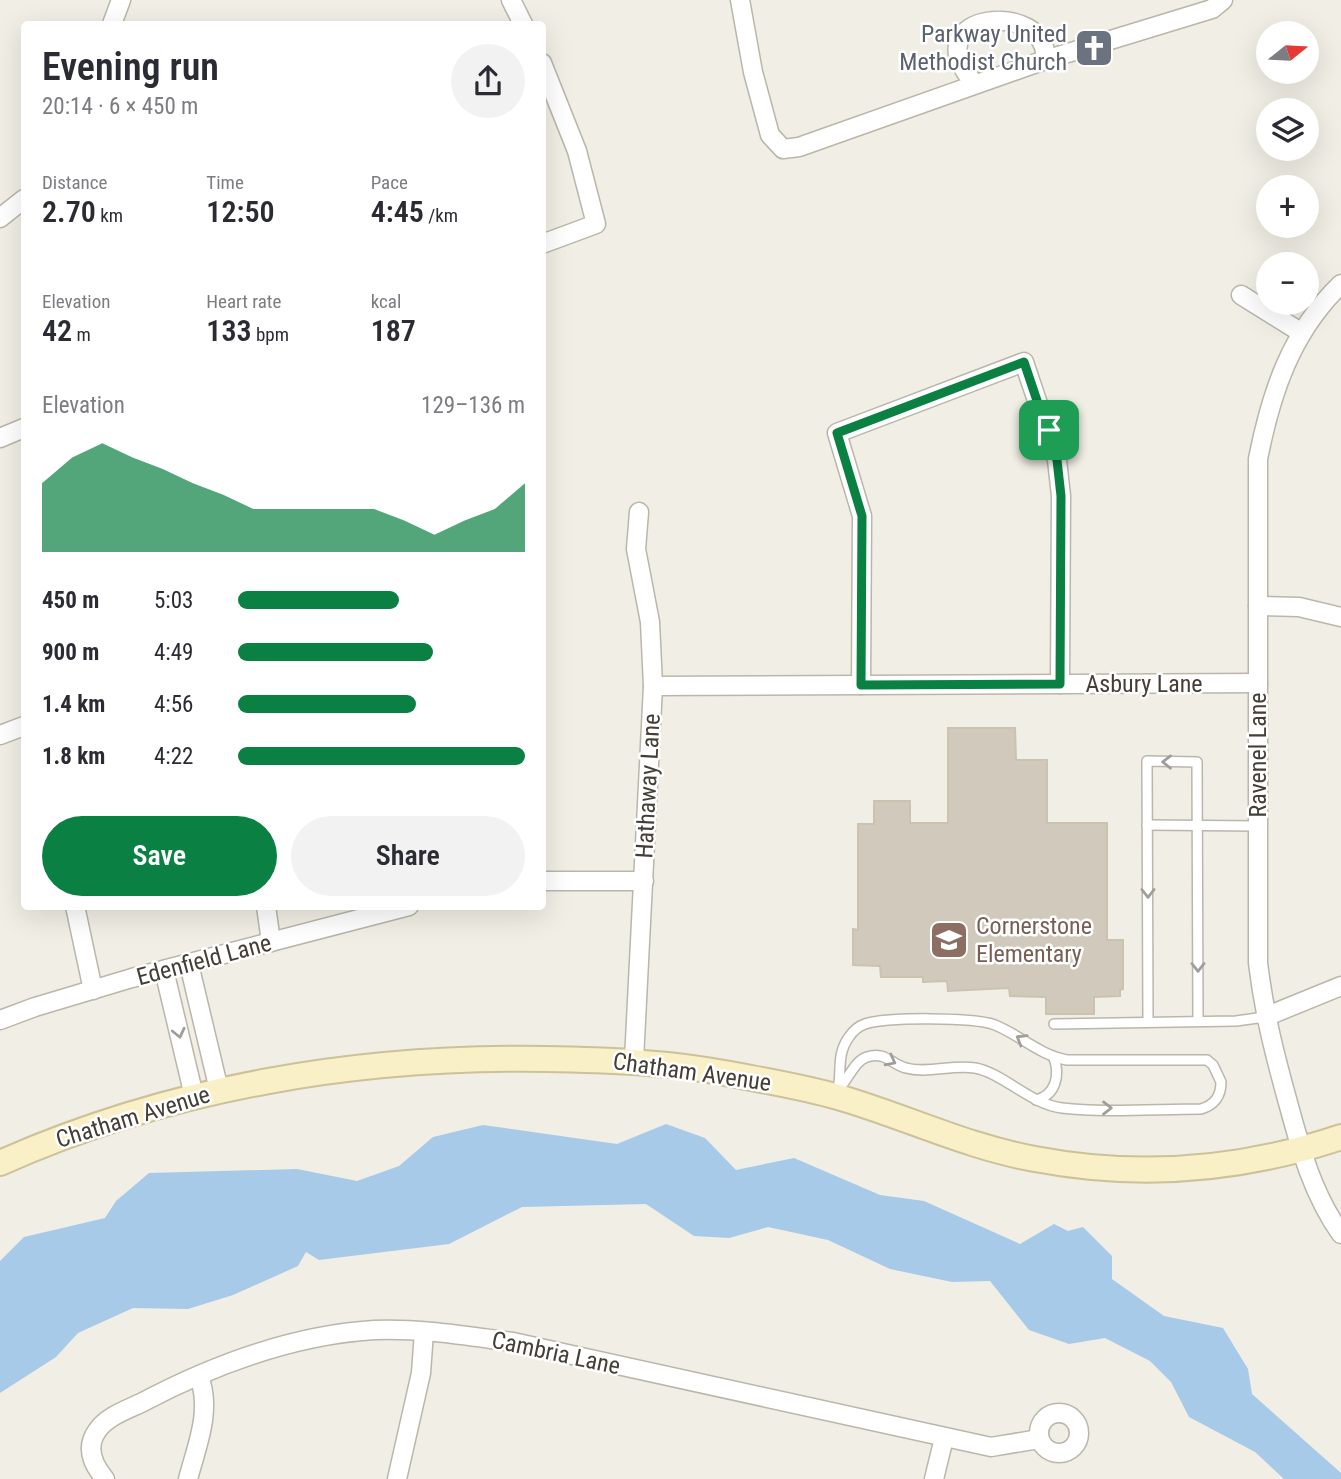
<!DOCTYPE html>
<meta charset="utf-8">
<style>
:root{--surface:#fff;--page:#f2f2f3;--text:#2b2b33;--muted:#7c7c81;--accent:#0b8043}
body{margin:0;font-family:"Roboto Condensed",sans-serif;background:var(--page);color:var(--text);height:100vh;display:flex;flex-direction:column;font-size:26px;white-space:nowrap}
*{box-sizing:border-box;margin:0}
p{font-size:23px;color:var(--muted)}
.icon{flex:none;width:38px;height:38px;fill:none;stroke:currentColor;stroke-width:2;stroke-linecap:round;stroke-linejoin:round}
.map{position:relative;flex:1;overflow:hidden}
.sheet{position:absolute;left:21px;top:21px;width:525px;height:889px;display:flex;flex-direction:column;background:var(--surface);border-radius:7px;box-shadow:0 7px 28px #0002}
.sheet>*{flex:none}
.needle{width:46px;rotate:72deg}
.controls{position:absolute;left:1256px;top:21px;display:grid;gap:14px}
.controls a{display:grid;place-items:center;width:63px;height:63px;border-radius:50%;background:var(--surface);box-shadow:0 7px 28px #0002;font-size:35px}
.pin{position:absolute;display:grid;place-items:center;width:60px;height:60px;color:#fff;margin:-30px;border-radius:14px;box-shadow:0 4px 10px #0006}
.round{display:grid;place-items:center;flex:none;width:74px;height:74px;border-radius:37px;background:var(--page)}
.head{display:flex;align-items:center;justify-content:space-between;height:119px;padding:0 21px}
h1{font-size:38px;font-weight:600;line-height:52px}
.stats{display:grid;grid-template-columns:repeat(3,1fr);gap:10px;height:119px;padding:7px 21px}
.stats div{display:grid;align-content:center}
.stats b{font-size:30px;font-weight:600}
.stats small{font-size:19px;font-weight:400}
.stats p{font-size:19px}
.chart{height:196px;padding:14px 21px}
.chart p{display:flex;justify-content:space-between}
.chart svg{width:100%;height:126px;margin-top:7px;fill:var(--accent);opacity:.7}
.button{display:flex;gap:14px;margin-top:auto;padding:14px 21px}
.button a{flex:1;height:80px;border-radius:42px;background:var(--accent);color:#fff;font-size:28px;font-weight:600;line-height:80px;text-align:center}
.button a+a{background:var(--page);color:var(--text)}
ul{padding:0 21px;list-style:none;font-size:23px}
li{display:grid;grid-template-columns:112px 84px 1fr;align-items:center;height:52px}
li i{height:18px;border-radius:9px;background:var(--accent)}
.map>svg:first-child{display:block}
</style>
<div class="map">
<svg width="1341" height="1479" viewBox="0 0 1341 1479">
<rect width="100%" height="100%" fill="#f1eee5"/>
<path fill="#a7cae8" d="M 666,1124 L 705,1138 L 736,1170 L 794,1158 L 880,1195 L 924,1201 L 1020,1244 L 1054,1224 L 1068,1231 L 1083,1227 L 1112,1256 L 1112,1279 L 1164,1316 L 1223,1328 L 1248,1369 L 1252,1394 L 1341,1473 L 1341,1479 L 1284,1479 L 1255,1452 L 1189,1417 L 1171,1382 L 1150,1361 L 1105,1338 L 1069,1344 L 1029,1330 L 990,1281 L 952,1282 L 890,1269 L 828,1240 L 768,1227 L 729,1238 L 694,1236 L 646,1204 L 522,1207 L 449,1244 L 319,1260 L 306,1252 L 298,1266 L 233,1295 L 188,1309 L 133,1308 L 78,1333 L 56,1357 L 0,1393 L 0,1261 L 24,1237 L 105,1218 L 116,1201 L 149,1173 L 297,1169 L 357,1181 L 399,1166 L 433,1137 L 483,1125 L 617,1144 Z"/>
<path fill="#d1cabc" stroke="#cbc2b0" stroke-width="2" d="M 948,728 L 1015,728 L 1016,760 L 1047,760 L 1047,823 L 1107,823 L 1107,940 L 1123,940 L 1123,989 L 1120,990 L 1120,996 L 1094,997 L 1094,1014 L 1046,1014 L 1046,997 L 1010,996 L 1009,988 L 948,991 L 947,981 L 923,982 L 923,977 L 881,977 L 880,966 L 853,965 L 853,929 L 858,930 L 858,824 L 874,824 L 874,801 L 910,801 L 910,823 L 948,823 Z"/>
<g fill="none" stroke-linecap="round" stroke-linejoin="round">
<defs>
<g id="lane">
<path d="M 1147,825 L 1258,826"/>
<path d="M 1148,1022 L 1147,761 L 1197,762 L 1198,1021"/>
<path d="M 1054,1024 L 1236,1021 L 1265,1017"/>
<path d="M 837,1094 C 843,1075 835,1056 849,1037 C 853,1031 859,1026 865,1024 C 886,1017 974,1017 995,1025 C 1020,1035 1039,1055 1067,1060 L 1207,1060 L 1213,1065 L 1221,1082 C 1221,1097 1214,1105 1201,1109 C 1157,1109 1104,1113 1062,1108 C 1030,1104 1003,1073 975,1068 C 953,1064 927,1074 906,1068 C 891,1064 885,1051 867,1057 C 854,1061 849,1079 839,1088"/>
<path d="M 1036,1100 C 1056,1095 1060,1075 1054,1058"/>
</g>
<g id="street">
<path d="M 511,0 L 523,24"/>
<path d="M 740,0 L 753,72 L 770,135 L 783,149 L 799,147 L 1045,60 L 1212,9 L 1223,0"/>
<path d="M 112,24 L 121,0"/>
<path d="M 542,63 L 577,151 L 596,224 L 542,244"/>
<path d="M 975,84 C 909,10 1052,0 1045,60"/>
<path d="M 0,218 L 24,199"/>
<path d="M 1341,284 C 1291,332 1271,393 1258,459 L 1258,963 C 1264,1012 1274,1052 1287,1099 C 1300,1147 1312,1193 1341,1234"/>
<path d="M 1241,295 L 1302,333"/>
<path d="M 0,438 L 24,428"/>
<path d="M 1258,606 L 1299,607 L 1341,617"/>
<path d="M 861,685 L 862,516 L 837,433 L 1024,362 L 1057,460 L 1061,496 L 1060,684"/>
<path d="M 653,686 L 1258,683"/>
<path d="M 0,735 L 24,726"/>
<path d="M 542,881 L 644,881"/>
<path d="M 75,906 L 93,990"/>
<path d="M 266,906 L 271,942"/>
<path d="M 189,964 L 219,1090"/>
<path d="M 164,970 L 194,1096"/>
<path d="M 1265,1017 L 1341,986"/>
<path d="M 0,1020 L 35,1007 L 132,978 L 409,906"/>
<path d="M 634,1060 L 653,686 L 650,622 L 636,549 L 639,512"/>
<circle cx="1059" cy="1433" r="20"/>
<path d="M 105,1479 C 93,1465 85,1448 97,1431 C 106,1417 126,1410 141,1403 C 213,1365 293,1335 374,1330 C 420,1328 467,1336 513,1342 L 991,1447 L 1039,1439"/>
<path d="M 188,1479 C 197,1445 212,1411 199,1376"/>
<path d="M 397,1479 L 421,1373 L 424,1332"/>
<path d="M 934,1479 L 944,1438"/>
</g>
<path id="secondary" d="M 0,1163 C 171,1087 358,1056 545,1059 C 607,1060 668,1062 730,1074 C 766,1081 803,1087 838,1097 C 904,1116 967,1147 1035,1159 C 1140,1179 1240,1171 1341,1137"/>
</defs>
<use href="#lane" stroke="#bbb6a9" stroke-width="12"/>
<use href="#street" stroke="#bbb6a9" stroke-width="21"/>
<use href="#secondary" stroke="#ccc299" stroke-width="28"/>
<use href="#lane" stroke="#fff" stroke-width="9"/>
<use href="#street" stroke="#fff" stroke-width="18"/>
<use href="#secondary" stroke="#f9f0c7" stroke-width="24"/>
</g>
<defs><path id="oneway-chevron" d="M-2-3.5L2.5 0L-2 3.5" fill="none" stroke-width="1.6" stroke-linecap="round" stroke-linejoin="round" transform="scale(1.75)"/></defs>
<g stroke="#a19e9a">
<use href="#oneway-chevron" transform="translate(1167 762) rotate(-179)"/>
<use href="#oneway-chevron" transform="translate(1148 893) rotate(90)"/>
<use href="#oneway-chevron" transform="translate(1198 967) rotate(90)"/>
<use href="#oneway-chevron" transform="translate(179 1033) rotate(77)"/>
<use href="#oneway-chevron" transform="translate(1021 1039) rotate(-149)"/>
<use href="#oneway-chevron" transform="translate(891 1061) rotate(27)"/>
<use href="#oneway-chevron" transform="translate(1107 1108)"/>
</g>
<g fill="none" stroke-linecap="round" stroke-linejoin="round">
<defs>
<path id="route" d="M 1024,362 L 1057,460 L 1061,496 L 1060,684 L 861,685 L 862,516 L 837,433 Z"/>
</defs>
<use href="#route" stroke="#fff" stroke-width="14"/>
<use href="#route" stroke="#0b8043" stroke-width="9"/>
</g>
<defs>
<symbol id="church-square" viewBox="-11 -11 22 22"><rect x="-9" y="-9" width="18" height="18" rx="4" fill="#6b7280" stroke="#fff"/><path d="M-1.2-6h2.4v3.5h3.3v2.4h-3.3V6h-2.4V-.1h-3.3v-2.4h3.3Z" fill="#fff"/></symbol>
<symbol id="school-square" viewBox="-11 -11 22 22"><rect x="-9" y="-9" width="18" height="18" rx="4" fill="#8d6e63" stroke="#fff"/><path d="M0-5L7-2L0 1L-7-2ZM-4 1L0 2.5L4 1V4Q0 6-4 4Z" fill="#fff"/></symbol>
</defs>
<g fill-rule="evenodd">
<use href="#church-square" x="1072" y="26" width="44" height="44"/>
<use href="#school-square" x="927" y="918" width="44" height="44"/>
</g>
<g text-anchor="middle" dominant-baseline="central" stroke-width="5" stroke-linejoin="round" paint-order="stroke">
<g font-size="24" fill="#5b616d" stroke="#fff" text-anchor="end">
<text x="1067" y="34">Parkway United<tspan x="1067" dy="28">Methodist Church</tspan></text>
</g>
<g font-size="24" fill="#433e36" stroke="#fff">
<text x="1144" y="684">Asbury Lane</text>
<text transform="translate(1258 755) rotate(-90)">Ravenel Lane</text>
<text transform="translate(648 786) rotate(-87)">Hathaway Lane</text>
<text transform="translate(204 960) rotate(-15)">Edenfield Lane</text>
<text transform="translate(692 1072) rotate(8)">Chatham Avenue</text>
<text transform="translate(133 1117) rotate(-17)">Chatham Avenue</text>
<text transform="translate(556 1353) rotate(12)">Cambria Lane</text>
</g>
<g font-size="24" fill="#785e54" stroke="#fff" text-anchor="start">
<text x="976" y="926">Cornerstone<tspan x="976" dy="28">Elementary</tspan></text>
</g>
</g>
</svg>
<div class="controls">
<a><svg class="needle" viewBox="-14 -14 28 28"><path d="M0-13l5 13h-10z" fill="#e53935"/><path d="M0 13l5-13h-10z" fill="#7c7c81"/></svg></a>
<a><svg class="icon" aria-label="layers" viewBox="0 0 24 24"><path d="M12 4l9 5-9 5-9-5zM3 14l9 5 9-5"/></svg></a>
<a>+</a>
<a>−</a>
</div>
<div class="pin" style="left:1049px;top:430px;background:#1e9e55"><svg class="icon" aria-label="arrive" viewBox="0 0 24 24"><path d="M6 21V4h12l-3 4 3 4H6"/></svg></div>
<section class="sheet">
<div class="head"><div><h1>Evening run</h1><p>20:14 · 6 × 450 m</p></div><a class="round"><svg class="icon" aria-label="share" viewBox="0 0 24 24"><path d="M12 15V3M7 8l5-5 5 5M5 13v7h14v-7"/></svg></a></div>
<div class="stats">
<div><p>Distance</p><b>2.70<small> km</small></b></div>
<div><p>Time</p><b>12:50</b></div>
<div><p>Pace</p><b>4:45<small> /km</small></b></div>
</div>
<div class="stats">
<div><p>Elevation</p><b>42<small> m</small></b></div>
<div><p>Heart rate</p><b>133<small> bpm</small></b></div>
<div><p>kcal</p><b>187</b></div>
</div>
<div class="chart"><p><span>Elevation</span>129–136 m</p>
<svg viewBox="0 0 160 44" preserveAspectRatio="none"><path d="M0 44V20L10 11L20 6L30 11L40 15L50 20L60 24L70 29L80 29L90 29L100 29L110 29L120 33L130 38L140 33L150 29L160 20V44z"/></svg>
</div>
<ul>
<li><b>450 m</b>5:03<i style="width:56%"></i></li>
<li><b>900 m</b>4:49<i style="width:68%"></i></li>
<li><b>1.4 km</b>4:56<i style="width:62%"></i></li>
<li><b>1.8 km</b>4:22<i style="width:100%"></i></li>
</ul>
<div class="button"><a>Save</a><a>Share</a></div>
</section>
</div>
